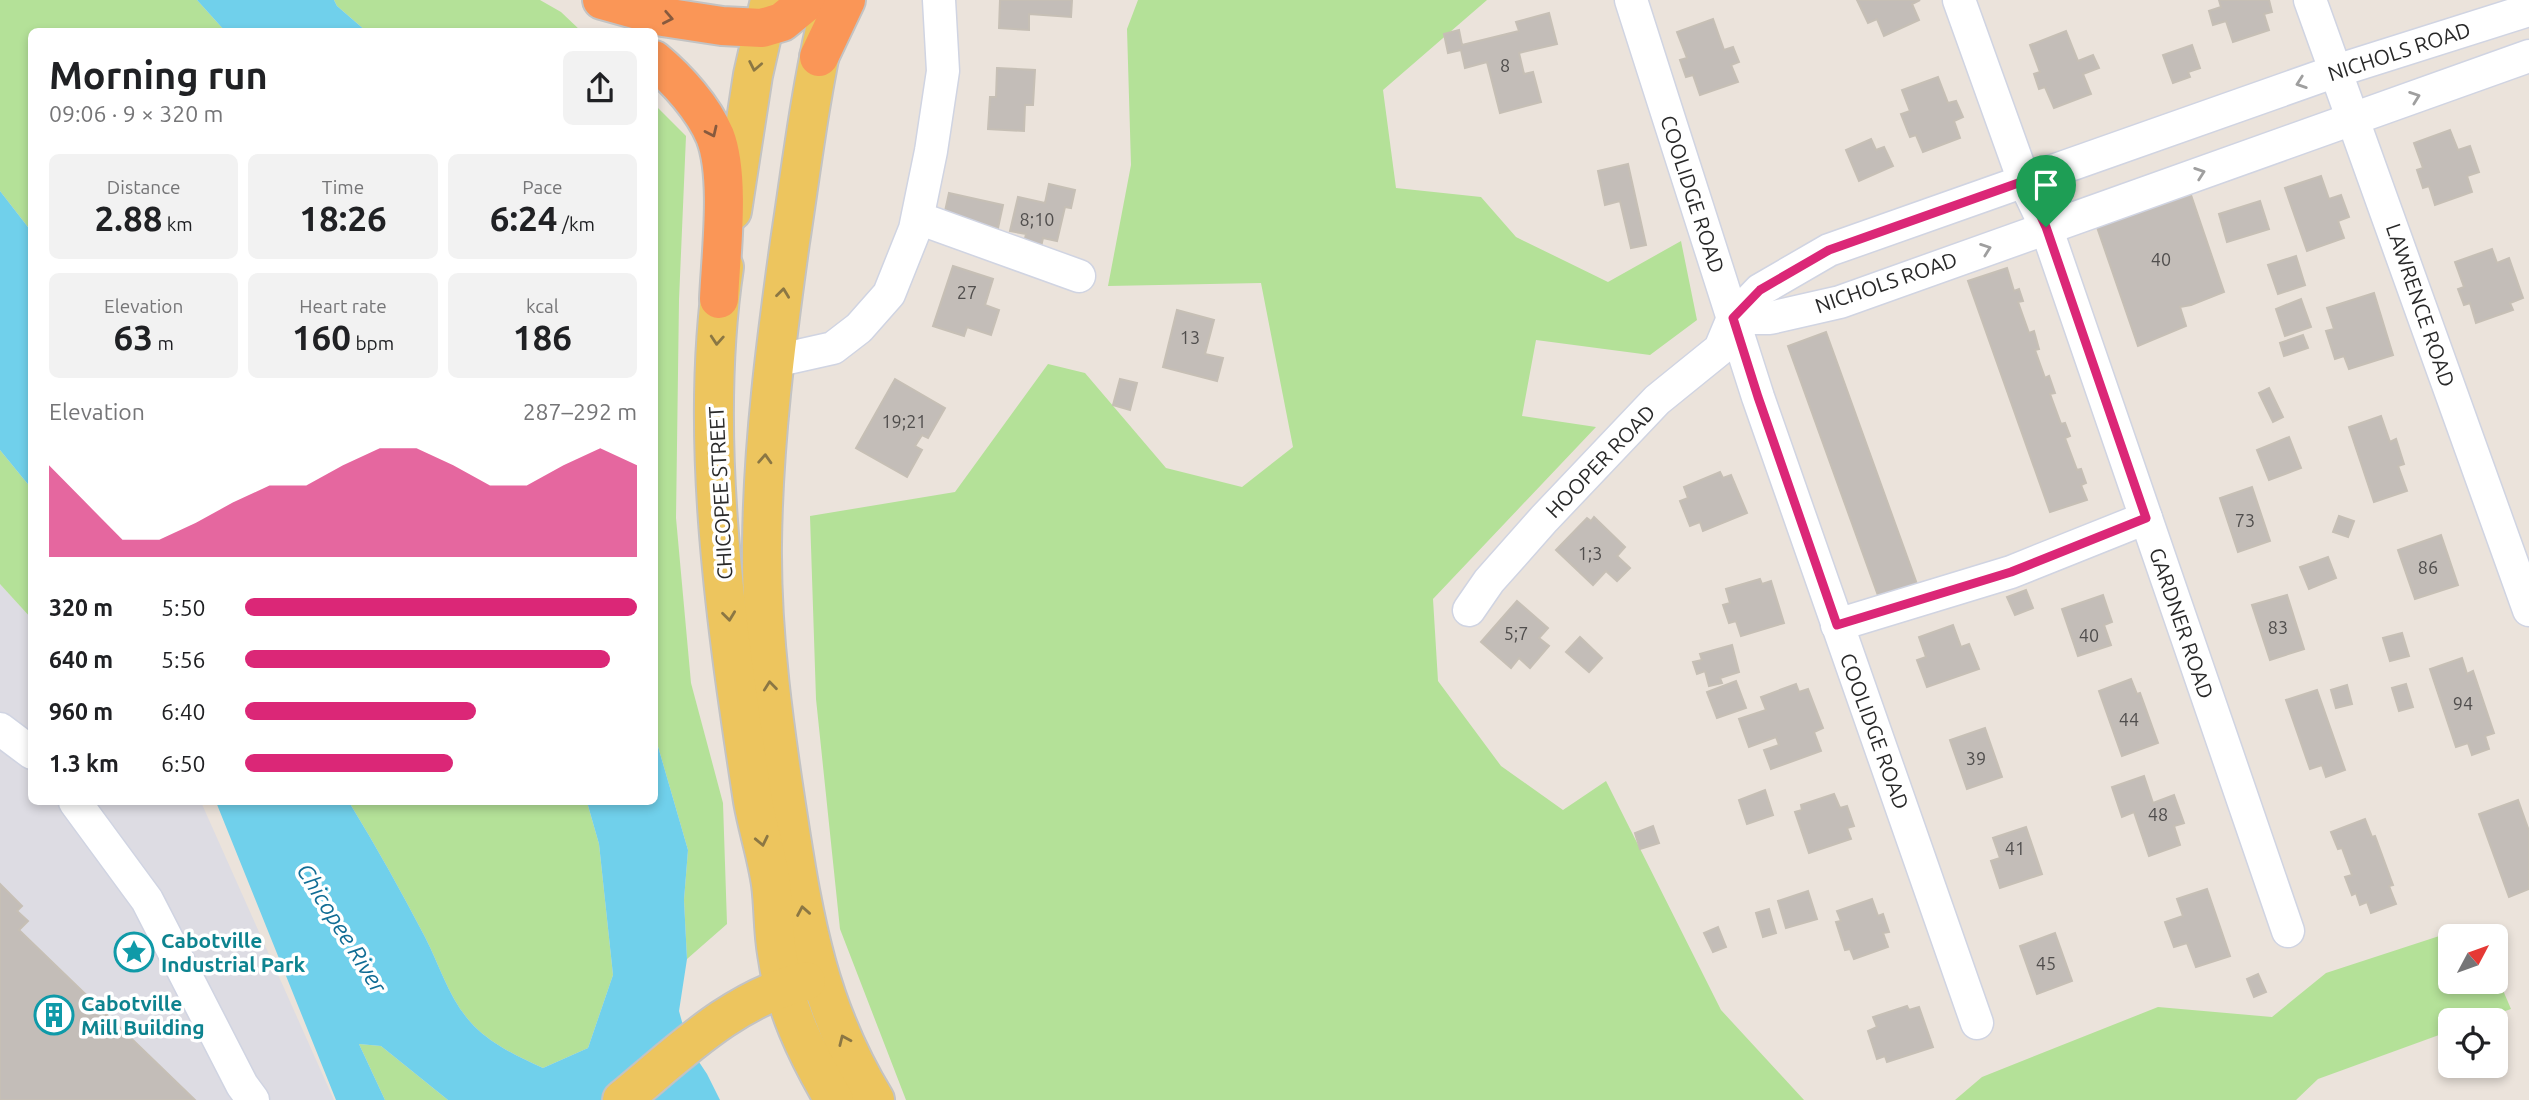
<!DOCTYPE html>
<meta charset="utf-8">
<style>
:root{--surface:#fff;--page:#f2f2f2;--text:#202124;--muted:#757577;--accent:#db2777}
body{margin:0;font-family:Ubuntu,sans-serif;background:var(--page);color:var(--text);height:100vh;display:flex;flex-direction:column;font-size:26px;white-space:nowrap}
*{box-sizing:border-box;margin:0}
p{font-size:23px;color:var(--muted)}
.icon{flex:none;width:38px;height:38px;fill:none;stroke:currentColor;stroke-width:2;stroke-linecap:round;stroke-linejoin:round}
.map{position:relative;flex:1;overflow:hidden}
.details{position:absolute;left:28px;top:28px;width:630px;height:777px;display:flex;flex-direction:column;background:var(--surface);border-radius:10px;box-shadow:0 4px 10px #0003}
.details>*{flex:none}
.needle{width:46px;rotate:49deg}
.fabs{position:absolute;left:2438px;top:924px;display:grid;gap:14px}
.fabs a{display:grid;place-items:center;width:70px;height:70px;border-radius:10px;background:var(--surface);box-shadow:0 4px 10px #0003;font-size:35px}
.pin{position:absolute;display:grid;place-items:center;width:60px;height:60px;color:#fff;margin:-72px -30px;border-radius:50% 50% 50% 0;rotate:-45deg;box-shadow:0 0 7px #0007}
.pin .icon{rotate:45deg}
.round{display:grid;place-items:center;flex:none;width:74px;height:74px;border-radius:10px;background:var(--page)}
.headline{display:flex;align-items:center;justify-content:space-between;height:119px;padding:0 21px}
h1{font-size:38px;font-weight:700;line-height:52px}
.metrics{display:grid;grid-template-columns:repeat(3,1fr);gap:10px;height:119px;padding:7px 21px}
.metrics div{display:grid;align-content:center;border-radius:10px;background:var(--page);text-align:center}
.metrics b{font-size:35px;font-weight:700}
.metrics small{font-size:19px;font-weight:400}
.metrics p{font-size:19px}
.chart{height:196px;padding:14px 21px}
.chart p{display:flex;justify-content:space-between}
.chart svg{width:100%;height:126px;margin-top:7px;fill:var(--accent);opacity:.7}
ul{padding:0 21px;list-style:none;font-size:23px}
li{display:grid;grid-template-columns:112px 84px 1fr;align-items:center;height:52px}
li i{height:18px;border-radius:9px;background:var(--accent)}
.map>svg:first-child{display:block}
</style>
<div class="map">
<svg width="2529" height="1100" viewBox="0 0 2529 1100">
<rect width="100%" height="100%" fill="#ebe3db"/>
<path fill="#dddce3" d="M 0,584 L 31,618 L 32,802 L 201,802 L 334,1100 L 0,1100 Z"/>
<g fill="#b4e198">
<path d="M 0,0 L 197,0 L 225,31 L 32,32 L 31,231 L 0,191 Z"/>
<path d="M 334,0 L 540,0 L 561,12 L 581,31 L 366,31 L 337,6 Z"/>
<path d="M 1138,0 L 1487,0 L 1383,90 L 1396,188 L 1481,197 L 1516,237 L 1608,282 L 1681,241 L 1697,320 L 1650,355 L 1536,340 L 1522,416 L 1596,427 L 1433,599 L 1438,681 L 1501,766 L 1563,810 L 1606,781 L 1721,1010 L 1804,1100 L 906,1100 L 840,929 L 816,699 L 810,516 L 955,492 L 1048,364 L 1085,373 L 1166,468 L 1242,487 L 1293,447 L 1261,283 L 1108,286 L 1131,165 L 1127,29 Z"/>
<path d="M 655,105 L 686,136 L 679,300 L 676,518 L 691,683 L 723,803 L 727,924 L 687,959 L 684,900 L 688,850 L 655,736 Z"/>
<path d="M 0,450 L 31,488 L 31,618 L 0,584 Z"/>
<path d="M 349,802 L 587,802 L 599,844 L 613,975 L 588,1048 L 543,1068 C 519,1057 493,1045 474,1026 C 449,1000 441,968 425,937 C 401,891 376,846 349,802 Z"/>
<path d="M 2473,925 L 2478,936 L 2450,936 L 2450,982 L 2496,982 L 2496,974 L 2511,1009 L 2479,1020 L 2450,1020 L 2450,1031 L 2318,1079 L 2296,1100 L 1955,1100 L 1982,1077 L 2158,1007 L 2272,1017 L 2326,973 Z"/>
<path d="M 359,1044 L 381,1046 L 448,1100 L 385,1100 Z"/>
</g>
<g fill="#70d0eb">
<path d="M 197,0 L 334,0 L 337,6 L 366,31 L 225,31 Z"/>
<path d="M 0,191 L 31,231 L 31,488 L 0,450 Z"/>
<path d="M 655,736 L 688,850 L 684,900 L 687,959 L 679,1011 L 689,1047 L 707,1074 L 720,1100 L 448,1100 L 381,1046 L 359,1044 L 385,1100 L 336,1100 L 216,802 L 349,802 C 376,846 401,891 425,937 C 441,968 449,1000 474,1026 C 493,1045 519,1057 543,1068 L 588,1048 L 613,975 L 599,844 L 587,802 L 654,802 Z"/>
</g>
<g fill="#c3bdb8" stroke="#c6bfb5" stroke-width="2">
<path d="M 1000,0 L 1072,0 L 1071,17 L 1029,14 L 1029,30 L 999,28 Z"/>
<path d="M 1857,0 L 1920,0 L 1912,4 L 1919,20 L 1884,36 L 1877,19 L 1868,23 Z"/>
<path d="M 2219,0 L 2269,0 L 2272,12 L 2264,14 L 2269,30 L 2233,42 L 2226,21 L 2213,25 L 2209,11 L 2221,7 Z"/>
<path d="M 1549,13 L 1557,44 L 1519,53 L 1524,74 L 1533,72 L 1541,102 L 1500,113 L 1487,62 L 1465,68 L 1461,50 L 1448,53 L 1444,34 L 1459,30 L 1462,45 L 1519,31 L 1516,22 Z"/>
<path d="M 1713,19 L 1724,50 L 1733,47 L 1739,62 L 1731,65 L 1738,82 L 1700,95 L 1693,75 L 1686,77 L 1680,60 L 1687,58 L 1677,32 Z"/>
<path d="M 2066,31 L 2078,61 L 2093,55 L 2099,68 L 2083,74 L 2091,94 L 2054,108 L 2045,87 L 2039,89 L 2034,74 L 2040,72 L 2030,45 Z"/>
<path d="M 2192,45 L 2200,68 L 2188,72 L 2190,77 L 2173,83 L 2163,55 Z"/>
<path d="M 997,68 L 1035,70 L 1033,105 L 1025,105 L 1024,131 L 988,129 L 990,97 L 996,97 Z"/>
<path d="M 1938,77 L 1948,103 L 1956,101 L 1963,117 L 1954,121 L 1960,138 L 1923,152 L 1916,135 L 1910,137 L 1901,114 L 1910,111 L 1902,90 Z"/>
<path d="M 2450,130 L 2458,150 L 2470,146 L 2479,172 L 2467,176 L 2472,192 L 2435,205 L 2429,186 L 2423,188 L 2417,170 L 2423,168 L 2414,143 Z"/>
<path d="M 1871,139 L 1876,150 L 1884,147 L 1893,166 L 1859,181 L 1846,150 Z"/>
<path d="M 1628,164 L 1646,245 L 1631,248 L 1620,201 L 1605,205 L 1598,171 Z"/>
<path d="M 2321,176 L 2329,199 L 2341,195 L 2349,217 L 2338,221 L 2344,238 L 2307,251 L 2285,188 Z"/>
<path d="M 1049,184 L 1075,190 L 1071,208 L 1065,207 L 1057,241 L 1043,238 L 1041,247 L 1024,243 L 1026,234 L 1010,231 L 1018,197 L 1045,203 Z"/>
<path d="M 949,193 L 1003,205 L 998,228 L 944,216 Z"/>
<path d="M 2191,195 L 2224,292 L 2191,305 L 2180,307 L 2186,326 L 2138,346 L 2097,227 Z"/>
<path d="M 2260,201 L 2269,229 L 2227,242 L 2219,214 Z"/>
<path d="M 2492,249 L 2497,263 L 2509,258 L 2523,298 L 2510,303 L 2513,310 L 2476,323 L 2470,303 L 2464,305 L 2458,289 L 2464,287 L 2455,262 Z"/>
<path d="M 2296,256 L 2305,285 L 2278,294 L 2268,265 Z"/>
<path d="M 953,266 L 993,279 L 985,305 L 999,310 L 991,335 L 967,327 L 964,336 L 933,326 Z"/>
<path d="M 2007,268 L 2014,291 L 2019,289 L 2023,301 L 2018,302 L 2029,333 L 2034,331 L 2039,349 L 2035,350 L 2045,378 L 2049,376 L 2055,393 L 2050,394 L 2061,424 L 2065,423 L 2070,436 L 2065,438 L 2077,470 L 2081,469 L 2086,483 L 2081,485 L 2087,500 L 2050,512 L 1968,281 Z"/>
<path d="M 2374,293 L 2393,355 L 2349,369 L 2344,356 L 2335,359 L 2326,331 L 2334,329 L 2327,308 Z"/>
<path d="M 2301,299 L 2311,327 L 2285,336 L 2276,309 Z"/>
<path d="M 1177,310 L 1214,320 L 1205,354 L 1223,358 L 1217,381 L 1163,367 Z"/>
<path d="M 1826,332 L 1918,587 L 1880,601 L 1788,346 Z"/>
<path d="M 2303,335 L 2308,348 L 2284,356 L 2280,343 Z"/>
<path d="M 895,379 L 945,408 L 928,438 L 922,435 L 915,446 L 922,450 L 907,477 L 856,448 Z"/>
<path d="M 1120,379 L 1137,383 L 1130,410 L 1113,405 Z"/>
<path d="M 2269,388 L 2283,417 L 2273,422 L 2259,393 Z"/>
<path d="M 2381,416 L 2390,442 L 2396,439 L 2404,464 L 2398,466 L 2407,491 L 2374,502 L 2349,427 Z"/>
<path d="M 2289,437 L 2301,468 L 2269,480 L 2257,450 Z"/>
<path d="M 1720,472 L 1723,478 L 1731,475 L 1747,513 L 1703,531 L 1700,522 L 1690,526 L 1680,501 L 1688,498 L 1684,487 Z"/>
<path d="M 2252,487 L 2270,541 L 2238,552 L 2220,498 Z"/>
<path d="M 2339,516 L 2354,521 L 2348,537 L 2333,532 Z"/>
<path d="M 1594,517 L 1625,547 L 1617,556 L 1630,568 L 1617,581 L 1606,571 L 1593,585 L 1556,550 L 1587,518 L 1591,521 Z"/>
<path d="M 2441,535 L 2458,585 L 2415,599 L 2398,550 Z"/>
<path d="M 2328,557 L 2336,578 L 2309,589 L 2300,567 Z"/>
<path d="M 1760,579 L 1762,584 L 1771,581 L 1784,623 L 1741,636 L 1736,621 L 1729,623 L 1723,605 L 1730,603 L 1726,589 Z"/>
<path d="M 2026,590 L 2033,608 L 2015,615 L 2007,597 Z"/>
<path d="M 2103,595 L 2112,622 L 2104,625 L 2111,645 L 2078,656 L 2062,609 Z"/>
<path d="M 2287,595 L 2304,649 L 2270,660 L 2252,605 Z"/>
<path d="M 1517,601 L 1548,628 L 1539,638 L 1549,646 L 1530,668 L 1519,658 L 1511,668 L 1481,642 Z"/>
<path d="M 1953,625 L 1961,647 L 1969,644 L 1979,669 L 1927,687 L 1917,660 L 1926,657 L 1919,637 Z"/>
<path d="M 2402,633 L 2409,656 L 2390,661 L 2383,638 Z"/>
<path d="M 1580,637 L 1602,658 L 1589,672 L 1566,652 Z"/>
<path d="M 1732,645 L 1739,672 L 1720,678 L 1722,683 L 1709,686 L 1705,671 L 1697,674 L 1693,662 L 1702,660 L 1700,654 Z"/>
<path d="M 2462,658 L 2467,674 L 2473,671 L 2494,733 L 2485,736 L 2489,749 L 2472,755 L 2468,743 L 2456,747 L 2430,669 Z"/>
<path d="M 2131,679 L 2137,694 L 2140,693 L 2158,743 L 2122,756 L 2099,691 Z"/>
<path d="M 1736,681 L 1746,708 L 1717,718 L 1707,692 Z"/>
<path d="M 1796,684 L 1799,692 L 1808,689 L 1823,728 L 1814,732 L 1821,751 L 1771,769 L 1764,750 L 1779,745 L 1776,737 L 1749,747 L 1739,719 L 1766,710 L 1761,697 Z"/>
<path d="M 2406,684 L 2413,707 L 2399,711 L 2392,688 Z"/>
<path d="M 2347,685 L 2352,704 L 2336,708 L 2331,690 Z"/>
<path d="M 2317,690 L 2345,770 L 2326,777 L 2322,765 L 2310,769 L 2286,700 Z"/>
<path d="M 1985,728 L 2002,777 L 1967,789 L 1950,740 Z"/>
<path d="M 2144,776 L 2153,803 L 2174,795 L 2184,823 L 2174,826 L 2180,845 L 2149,856 L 2134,812 L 2122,817 L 2112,787 Z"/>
<path d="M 1765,790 L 1773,815 L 1747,824 L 1739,800 Z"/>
<path d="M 1834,794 L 1840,808 L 1847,806 L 1854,826 L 1847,828 L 1851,839 L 1809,853 L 1795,812 L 1802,810 L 1801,805 Z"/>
<path d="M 2518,800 L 2529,831 L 2529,889 L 2509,897 L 2479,814 Z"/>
<path d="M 2365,819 L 2372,837 L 2375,836 L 2393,885 L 2389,886 L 2396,904 L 2371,913 L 2367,902 L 2360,905 L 2356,893 L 2352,895 L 2345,877 L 2352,875 L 2342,848 L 2338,849 L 2331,832 Z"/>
<path d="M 1653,826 L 1659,843 L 1640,849 L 1635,833 Z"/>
<path d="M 2026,827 L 2042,874 L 2000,888 L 1991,861 L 2000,858 L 1993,838 Z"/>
<path d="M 0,884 L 22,906 L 17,911 L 28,921 L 19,930 L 195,1100 L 0,1100 Z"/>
<path d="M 2207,889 L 2230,956 L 2196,967 L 2187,943 L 2174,947 L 2165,922 L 2183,916 L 2177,899 Z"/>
<path d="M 1808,891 L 1817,919 L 1786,928 L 1778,901 Z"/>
<path d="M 1872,899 L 1878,916 L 1883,914 L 1889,932 L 1883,933 L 1888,947 L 1854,959 L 1850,949 L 1845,950 L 1836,922 L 1841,921 L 1837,911 Z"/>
<path d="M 1769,909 L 1776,933 L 1763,937 L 1756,913 Z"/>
<path d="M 1718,927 L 1726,947 L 1713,952 L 1704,933 Z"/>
<path d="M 2055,933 L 2072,981 L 2037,994 L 2020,946 Z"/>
<path d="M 2258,974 L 2266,992 L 2254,997 L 2247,979 Z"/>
<path d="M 1907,1006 L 1909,1010 L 1919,1007 L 1933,1047 L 1887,1062 L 1885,1056 L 1877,1059 L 1868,1031 L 1877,1027 L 1873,1017 Z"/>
</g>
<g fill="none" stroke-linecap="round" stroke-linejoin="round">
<defs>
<g id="minor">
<path d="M 1631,0 L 1758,397 L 1977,1023"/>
<path d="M 1959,0 L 2024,181 L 2046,227 L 2288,931"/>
<path d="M 2310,0 L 2529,610"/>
<path d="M 918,218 L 1079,276"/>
<path d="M 1733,318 L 1770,318 L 1840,302 L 2529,56"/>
<path d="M 775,361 L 833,348 L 859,328 L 889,294 L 915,229 L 931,151 L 943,71 L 939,0"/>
<path d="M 1469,610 L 1489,581 L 1544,519 L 1657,400 L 1720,349 L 1733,318 L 1760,290 L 1829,250 L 2336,71 L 2529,10"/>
<path d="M 1837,625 L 2011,572 L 2146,518"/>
<path d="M 0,729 L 32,753"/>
<path d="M 75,802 L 147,900 L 242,1085 L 253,1100"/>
</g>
<g id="major">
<path d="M 826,25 C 810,96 801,170 790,242 C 776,342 763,443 762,544 C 761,635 774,728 788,818 C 804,922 819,1008 875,1100"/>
<path d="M 732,211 L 753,75 L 770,0"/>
<path d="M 724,267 C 698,439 727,630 753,801 C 758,829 767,856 771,884 C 774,907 773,930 777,953 C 784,1007 807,1054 834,1100"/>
<path d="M 622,1100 C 678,1054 733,998 806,981"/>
</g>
<g id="highway">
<path d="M 602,0 L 663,17 L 722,26 L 762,28 L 782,22 L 809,0"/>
<path d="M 819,57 L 846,0"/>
<path d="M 654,60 C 678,80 703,108 715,136 C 731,177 721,254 719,299"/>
</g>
</defs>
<use href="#minor" stroke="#d0d4e2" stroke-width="35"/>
<use href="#major" stroke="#c3c3c3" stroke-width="42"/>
<use href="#highway" stroke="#c3c3c3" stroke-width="42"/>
<use href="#minor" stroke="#fff" stroke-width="32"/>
<use href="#major" stroke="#edc55e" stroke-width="38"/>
<use href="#highway" stroke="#fa9657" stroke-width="38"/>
</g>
<defs><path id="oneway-chevron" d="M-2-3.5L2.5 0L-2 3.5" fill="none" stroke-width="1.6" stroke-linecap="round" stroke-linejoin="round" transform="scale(1.75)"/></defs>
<g stroke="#875a3e">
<use href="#oneway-chevron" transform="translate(668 18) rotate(11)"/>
<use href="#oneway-chevron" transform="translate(712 132) rotate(65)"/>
</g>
<g stroke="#8b7744">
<use href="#oneway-chevron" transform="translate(755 66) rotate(101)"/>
<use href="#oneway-chevron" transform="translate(783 293) rotate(-83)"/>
<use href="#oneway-chevron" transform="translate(717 340) rotate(94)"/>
<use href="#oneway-chevron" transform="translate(765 459) rotate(-87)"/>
<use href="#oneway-chevron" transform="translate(729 616) rotate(83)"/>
<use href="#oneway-chevron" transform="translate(770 686) rotate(-96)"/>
<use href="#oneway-chevron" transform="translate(762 841) rotate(78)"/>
<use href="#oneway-chevron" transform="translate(803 911) rotate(-100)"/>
<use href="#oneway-chevron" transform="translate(844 1040) rotate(-114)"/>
</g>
<g stroke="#9f9f9f">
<use href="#oneway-chevron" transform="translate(2301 83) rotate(161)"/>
<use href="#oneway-chevron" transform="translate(2415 97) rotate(-20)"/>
<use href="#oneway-chevron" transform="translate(2200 173) rotate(-19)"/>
<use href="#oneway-chevron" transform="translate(1986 249) rotate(-20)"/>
</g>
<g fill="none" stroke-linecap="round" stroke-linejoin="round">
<defs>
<path id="route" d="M 2024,181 L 2046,227 L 2146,518 L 2011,572 L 1837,625 L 1758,397 L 1733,318 L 1760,290 L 1829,250 Z"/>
</defs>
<use href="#route" stroke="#fff" stroke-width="14"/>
<use href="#route" stroke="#db2777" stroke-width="9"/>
</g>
<defs>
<symbol id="sight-ring" viewBox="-11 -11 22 22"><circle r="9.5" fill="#fff" stroke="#0f9aa8" stroke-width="1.5"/><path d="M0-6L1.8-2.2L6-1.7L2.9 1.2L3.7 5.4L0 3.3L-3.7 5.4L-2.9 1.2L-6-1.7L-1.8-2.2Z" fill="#0f9aa8"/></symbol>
<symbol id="building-ring" viewBox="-11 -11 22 22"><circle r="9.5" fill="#fff" stroke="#0f9aa8" stroke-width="1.5"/><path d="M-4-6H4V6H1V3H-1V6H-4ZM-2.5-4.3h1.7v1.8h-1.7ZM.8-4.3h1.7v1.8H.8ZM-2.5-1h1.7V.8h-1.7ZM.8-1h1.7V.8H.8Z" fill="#0f9aa8"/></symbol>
</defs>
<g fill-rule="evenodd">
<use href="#sight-ring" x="112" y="930" width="44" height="44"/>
<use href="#building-ring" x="32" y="993" width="44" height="44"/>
</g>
<g text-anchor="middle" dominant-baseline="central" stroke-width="7" stroke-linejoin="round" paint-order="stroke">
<g font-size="18" fill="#504e4d">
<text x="1505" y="65">8</text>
<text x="1037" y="219">8;10</text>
<text x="2161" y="259">40</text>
<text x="967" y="292">27</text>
<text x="1190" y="337">13</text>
<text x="904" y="421">19;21</text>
<text x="2245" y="520">73</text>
<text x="1590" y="553">1;3</text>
<text x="2428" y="567">86</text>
<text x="2278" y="627">83</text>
<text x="1516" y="633">5;7</text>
<text x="2089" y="635">40</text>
<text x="2463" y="703">94</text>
<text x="2129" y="719">44</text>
<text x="1976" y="758">39</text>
<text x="2158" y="814">48</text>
<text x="2015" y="848">41</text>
<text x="2046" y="963">45</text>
</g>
<g font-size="21" fill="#292929" stroke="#fff">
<text transform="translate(2399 51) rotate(-18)">NICHOLS ROAD</text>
<text transform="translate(1693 194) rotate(72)">COOLIDGE ROAD</text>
<text transform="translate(1886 282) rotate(-19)">NICHOLS ROAD</text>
<text transform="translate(2421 305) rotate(71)">LAWRENCE ROAD</text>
<text transform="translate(1600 461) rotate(-46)">HOOPER ROAD</text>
<text transform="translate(720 493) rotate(-93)">CHICOPEE STREET</text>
<text transform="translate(2182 623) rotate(71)">GARDNER ROAD</text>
<text transform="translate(1875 731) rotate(70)">COOLIDGE ROAD</text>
</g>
<g font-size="21" font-weight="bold" fill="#0d838f" stroke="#fff" text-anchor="start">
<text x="161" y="940">Cabotville<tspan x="161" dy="24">Industrial Park</tspan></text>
<text x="81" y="1003">Cabotville<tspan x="81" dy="24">Mill Building</tspan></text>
</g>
<g font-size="23" font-style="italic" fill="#116d95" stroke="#fff">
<text transform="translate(342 928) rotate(58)">Chicopee River</text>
</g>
</g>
</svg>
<div class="fabs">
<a><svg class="needle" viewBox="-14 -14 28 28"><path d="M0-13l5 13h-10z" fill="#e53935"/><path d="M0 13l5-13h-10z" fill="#757577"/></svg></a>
<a><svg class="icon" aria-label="locate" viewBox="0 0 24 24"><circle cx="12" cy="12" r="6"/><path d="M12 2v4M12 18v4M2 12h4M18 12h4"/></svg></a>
</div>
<div class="pin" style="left:2046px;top:227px;background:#1e9e55"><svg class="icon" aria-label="arrive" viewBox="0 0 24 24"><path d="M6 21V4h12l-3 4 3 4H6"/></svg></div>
<section class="details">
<div class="headline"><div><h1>Morning run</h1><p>09:06 · 9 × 320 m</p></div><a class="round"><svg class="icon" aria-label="share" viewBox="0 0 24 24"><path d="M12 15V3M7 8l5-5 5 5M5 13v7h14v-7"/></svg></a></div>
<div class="metrics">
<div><p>Distance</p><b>2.88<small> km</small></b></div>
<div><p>Time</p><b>18:26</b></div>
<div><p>Pace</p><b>6:24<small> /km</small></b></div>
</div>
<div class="metrics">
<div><p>Elevation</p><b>63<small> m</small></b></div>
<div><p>Heart rate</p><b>160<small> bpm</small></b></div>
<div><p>kcal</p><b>186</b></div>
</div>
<div class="chart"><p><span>Elevation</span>287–292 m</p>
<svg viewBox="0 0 160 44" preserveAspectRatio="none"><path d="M0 44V12L10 25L20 38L30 38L40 32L50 25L60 19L70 19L80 12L90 6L100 6L110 12L120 19L130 19L140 12L150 6L160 12V44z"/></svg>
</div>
<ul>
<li><b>320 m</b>5:50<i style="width:100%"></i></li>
<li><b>640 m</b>5:56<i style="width:93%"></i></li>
<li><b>960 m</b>6:40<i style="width:59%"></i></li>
<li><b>1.3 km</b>6:50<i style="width:53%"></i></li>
</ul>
</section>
</div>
